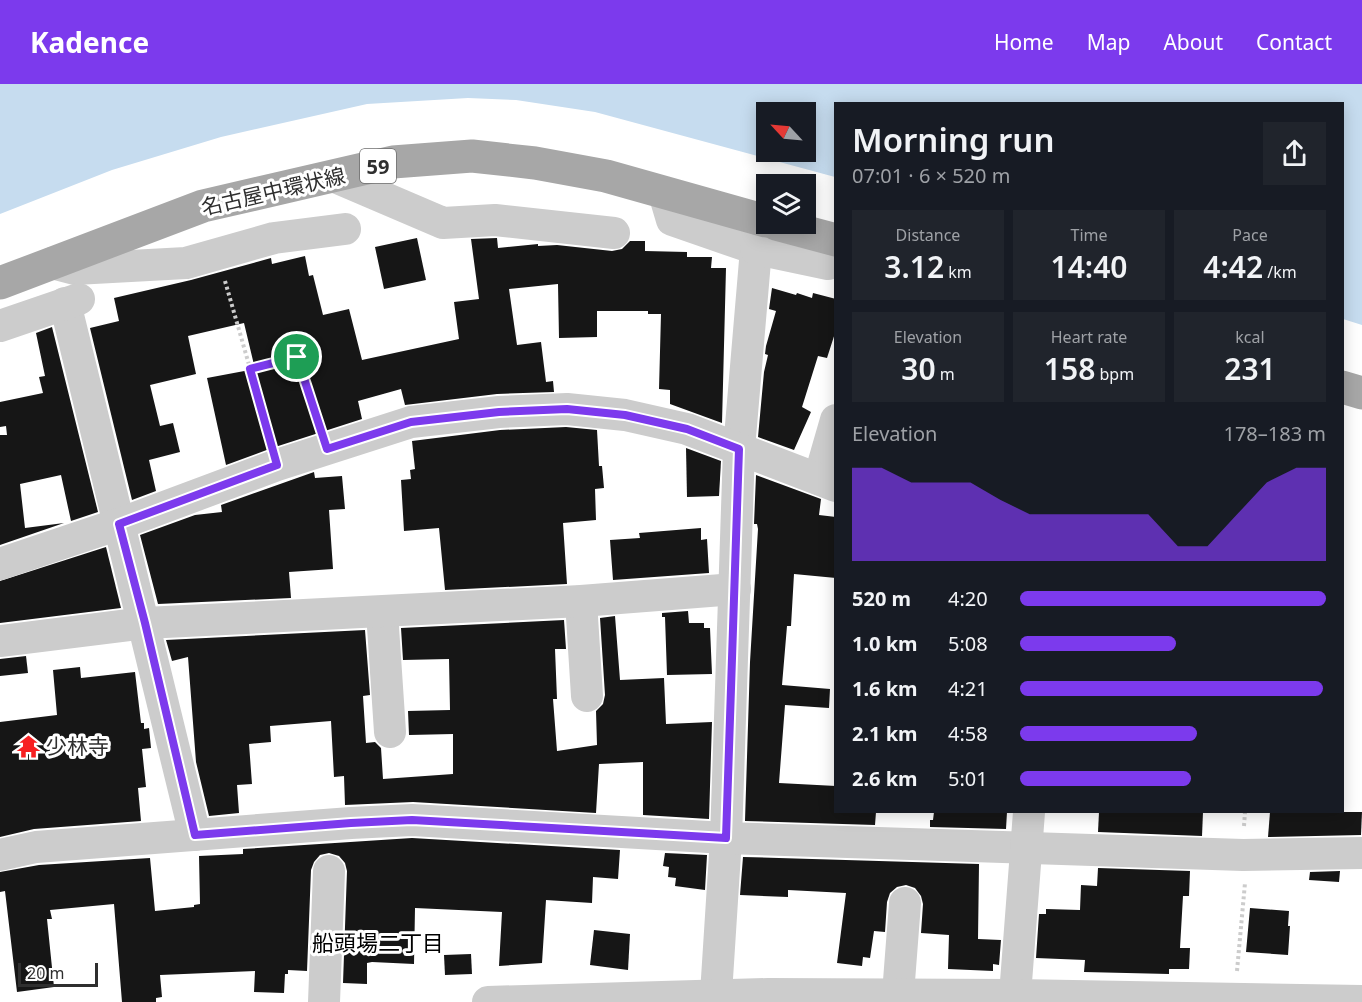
<!DOCTYPE html>
<meta charset="utf-8">
<style>
:root{--surface:#171b24;--page:#20242c;--text:#f1f3f6;--muted:#9ea1a6;--accent:#7c3aed}
body{margin:0;font-family:"Noto Sans","Noto Sans JP",sans-serif;background:var(--page);color:var(--text);height:100vh;display:flex;flex-direction:column;font-size:22px;white-space:nowrap}
*{box-sizing:border-box;margin:0}
p{font-size:20px;color:var(--muted)}
.icon{flex:none;width:33px;height:33px;fill:none;stroke:currentColor;stroke-width:2;stroke-linecap:round;stroke-linejoin:round}
.map{position:relative;flex:1;overflow:hidden}
.side{position:absolute;left:834px;top:18px;width:510px;height:711px;display:flex;flex-direction:column;background:var(--surface);border-radius:0px;box-shadow:0 3px 15px #0003}
.side>*{flex:none}
.needle{width:39px;rotate:296deg}
.buttons{position:absolute;left:756px;top:18px;display:grid;gap:12px}
.buttons a{display:grid;place-items:center;width:60px;height:60px;border-radius:0px;background:var(--surface);box-shadow:0 3px 15px #0003;font-size:30px}
.scale{position:absolute;left:18px;bottom:15px;width:80px;box-sizing:border-box;padding-left:6px;border:3px solid #2f2f2f;border-top:0;font-size:16px;line-height:21px;white-space:nowrap;color:#2f2f2f;-webkit-text-stroke:4px #fff;paint-order:stroke}
.pin{position:absolute;display:grid;place-items:center;width:51px;height:51px;color:#fff;margin:-26px;border:3px solid #fff;border-radius:50%;box-shadow:0 2px 6px #0007}
.round{display:grid;place-items:center;flex:none;width:63px;height:63px;border-radius:0px;background:var(--page)}
.overview{display:flex;align-items:center;justify-content:space-between;height:102px;padding:0 18px}
h1{font-size:33px;font-weight:600;line-height:45px}
.stats{display:grid;grid-template-columns:repeat(3,1fr);gap:9px;height:102px;padding:6px 18px}
.stats div{display:grid;align-content:center;border-radius:0px;background:var(--page);text-align:center}
.stats b{font-size:30px;font-weight:600}
.stats small{font-size:16px;font-weight:400}
.stats p{font-size:16px}
.chart{height:168px;padding:12px 18px}
.chart p{display:flex;justify-content:space-between}
.chart svg{width:100%;height:108px;margin-top:6px;fill:var(--accent);opacity:.7}
ul{padding:0 18px;list-style:none;font-size:20px}
li{display:grid;grid-template-columns:96px 72px 1fr;align-items:center;height:45px}
li i{height:15px;border-radius:8px;background:var(--accent)}
header{display:flex;align-items:center;gap:36px;box-sizing:border-box;height:84px;padding:0 30px;background:var(--accent);color:#fff}
header strong{font-size:28px}
nav{display:flex;gap:33px;margin-inline-start:auto;font-size:21px}
.map>svg:first-child{display:block}
</style>
<header>
<strong>Kadence</strong>
<nav><a>Home</a><a>Map</a><a>About</a><a>Contact</a></nav>
</header>
<div class="map">
<svg width="1362" height="918" viewBox="0 0 1362 918">
<rect width="100%" height="100%" fill="#fff"/>
<path fill="#c6dcef" fill-rule="evenodd" d="M 0,0 L 1362,0 L 1362,241 L 1343,235 L 1342,20 L 836,20 L 835,93 L 595,28 L 516,16 L 468,14 L 367,20 L 221,53 L 112,86 L 0,130 ZM 766,28 L 806,28 L 806,68 L 766,68 Z"/>
<g fill="#161616">
<path d="M 417,154 L 426,196 L 384,205 L 375,163 Z"/>
<path d="M 497,154 L 498,164 L 538,160 L 538,162 L 557,161 L 612,167 L 622,165 L 630,157 L 645,157 L 645,167 L 687,168 L 687,173 L 712,173 L 711,184 L 726,184 L 722,339 L 670,320 L 670,306 L 659,305 L 661,230 L 648,230 L 648,227 L 597,227 L 597,253 L 559,254 L 558,200 L 509,205 L 517,261 L 541,258 L 546,298 L 553,297 L 554,308 L 497,310 L 405,321 L 401,305 L 358,317 L 362,335 L 272,364 L 226,381 L 207,294 L 255,285 L 244,239 L 188,252 L 196,290 L 150,301 L 160,342 L 173,339 L 180,368 L 149,376 L 156,407 L 132,416 L 90,244 L 119,237 L 114,214 L 191,196 L 271,174 L 272,180 L 305,172 L 309,192 L 313,191 L 323,231 L 349,225 L 362,276 L 459,255 L 454,218 L 479,215 L 471,155 Z"/>
<path d="M 772,204 L 796,211 L 797,209 L 812,214 L 813,209 L 836,215 L 836,246 L 827,274 L 818,272 L 802,323 L 811,328 L 794,366 L 758,353 L 764,288 L 768,271 L 765,270 L 766,262 L 776,227 L 769,225 Z"/>
<path d="M 52,243 L 98,428 L 71,437 L 61,391 L 20,400 L 25,444 L 64,439 L 0,461 L 0,351 L 7,351 L 6,342 L 0,343 L 0,318 L 43,309 L 39,293 L 45,292 L 36,249 Z"/>
<path d="M 566,343 L 597,346 L 599,382 L 602,382 L 604,404 L 595,405 L 596,436 L 563,439 L 567,500 L 445,506 L 439,444 L 404,447 L 401,396 L 411,395 L 410,386 L 415,385 L 412,357 L 500,346 Z"/>
<path d="M 686,364 L 721,377 L 719,412 L 687,413 Z"/>
<path d="M 314,388 L 315,394 L 342,392 L 345,425 L 329,426 L 333,485 L 289,488 L 291,514 L 158,520 L 140,451 L 195,431 L 222,428 L 221,421 Z"/>
<path d="M 756,391 L 821,415 L 819,431 L 836,433 L 836,494 L 794,490 L 791,542 L 787,542 L 782,601 L 830,605 L 829,624 L 785,621 L 779,699 L 836,702 L 836,728 L 876,728 L 875,741 L 745,737 L 750,578 L 758,445 L 757,440 L 754,440 Z"/>
<path d="M 701,444 L 701,456 L 707,455 L 709,489 L 613,496 L 610,456 L 640,454 L 639,449 Z"/>
<path d="M 106,463 L 121,524 L 0,539 L 0,497 Z"/>
<path d="M 688,527 L 689,539 L 704,539 L 704,544 L 710,544 L 712,590 L 667,591 L 665,533 L 662,533 L 662,529 Z"/>
<path d="M 615,532 L 620,596 L 664,594 L 666,640 L 712,638 L 709,735 L 643,731 L 643,678 L 599,680 L 596,729 L 413,718 L 345,721 L 344,692 L 334,693 L 331,637 L 270,642 L 271,658 L 249,660 L 252,700 L 237,701 L 239,729 L 209,732 L 196,678 L 188,573 L 172,577 L 166,556 L 365,546 L 370,611 L 363,612 L 366,659 L 375,658 L 381,664 L 383,695 L 453,690 L 453,650 L 409,651 L 408,627 L 450,626 L 449,575 L 403,576 L 401,544 L 564,536 L 566,565 L 555,565 L 557,615 L 553,615 L 557,667 L 597,661 L 596,627 L 603,620 L 605,611 L 600,534 Z"/>
<path d="M 26,572 L 28,589 L 0,592 L 0,575 Z"/>
<path d="M 80,583 L 81,594 L 135,588 L 141,639 L 144,639 L 144,645 L 149,644 L 151,664 L 142,665 L 146,703 L 138,704 L 141,737 L 34,745 L 0,753 L 0,638 L 57,631 L 53,586 Z"/>
<path d="M 934,728 L 1007,728 L 1006,745 L 930,743 L 930,736 L 933,736 Z"/>
<path d="M 1099,728 L 1203,728 L 1202,752 L 1098,748 Z"/>
<path d="M 1270,728 L 1362,728 L 1361,751 L 1268,753 Z"/>
<path d="M 412,754 L 620,766 L 618,795 L 593,793 L 592,819 L 546,816 L 542,879 L 499,882 L 502,828 L 415,824 L 414,880 L 372,878 L 367,879 L 367,900 L 343,899 L 347,787 L 345,779 L 339,772 L 329,769 L 320,771 L 314,778 L 311,786 L 307,887 L 288,886 L 288,890 L 285,890 L 284,909 L 254,908 L 255,887 L 160,891 L 162,913 L 156,914 L 156,918 L 122,918 L 114,820 L 50,826 L 52,835 L 47,835 L 54,903 L 17,908 L 5,807 L 0,808 L 0,788 L 39,781 L 150,774 L 155,827 L 194,823 L 194,821 L 200,820 L 199,772 L 243,770 L 243,765 Z"/>
<path d="M 665,769 L 707,771 L 705,806 L 675,802 L 676,794 L 668,793 L 669,783 L 663,782 Z"/>
<path d="M 743,773 L 979,780 L 978,855 L 1001,856 L 999,881 L 993,880 L 993,887 L 948,885 L 949,851 L 921,849 L 923,820 L 921,812 L 915,804 L 906,801 L 897,803 L 890,809 L 887,818 L 885,848 L 874,847 L 870,874 L 863,873 L 862,882 L 837,879 L 846,809 L 788,806 L 788,813 L 740,811 Z"/>
<path d="M 1098,784 L 1190,787 L 1189,812 L 1183,812 L 1180,864 L 1190,864 L 1189,885 L 1169,885 L 1169,890 L 1084,888 L 1085,876 L 1036,874 L 1039,830 L 1046,830 L 1046,825 L 1080,826 L 1081,801 L 1097,802 Z"/>
<path d="M 1340,787 L 1339,798 L 1309,796 L 1310,788 Z"/>
<path d="M 1250,824 L 1289,827 L 1288,842 L 1290,842 L 1288,871 L 1246,868 Z"/>
<path d="M 594,846 L 630,850 L 628,886 L 590,881 Z"/>
<path d="M 471,870 L 472,890 L 445,891 L 444,871 Z"/>
</g>
<g fill="none" stroke-linecap="round" stroke-linejoin="round">
<g stroke="#ccc" stroke-width="4" stroke-dasharray="3 3" stroke-linecap="butt">
<path d="M 225,197 L 270,354"/>
<path d="M 250,285 L 297,273 L 318,337"/>
<path d="M 1244,742 L 1245,728"/>
<path d="M 1237,887 L 1245,799"/>
</g>
<g stroke="#ccc" stroke-width="32">
<path d="M 333,92 L 443,139 L 495,136 L 614,149"/>
<path d="M 664,109 L 672,136 L 756,165 L 739,365 L 726,754 L 716,910 L 711,918"/>
<path d="M 756,165 L 828,180 L 836,177"/>
<path d="M 52,179 L 75,185 L 186,179 L 274,154 L 345,145"/>
<path d="M 65,219 C 108,397 153,574 195,751"/>
<path d="M 0,242 L 79,215"/>
<path d="M 819,395 L 836,336"/>
<path d="M 0,480 L 119,440 L 277,381 L 411,338 L 499,328 L 567,325 L 625,331 L 687,345 L 836,402"/>
<path d="M 581,517 L 587,612"/>
<path d="M 382,528 L 390,648"/>
<path d="M 0,557 L 145,539 L 581,517 L 735,505"/>
<path d="M 0,771 L 36,763 L 351,739 L 412,736 L 726,754 L 1243,771 L 1362,769"/>
<path d="M 898,910 L 905,819"/>
<path d="M 1015,911 L 1029,728"/>
<path d="M 324,918 L 329,787"/>
<path d="M 488,918 L 768,910 L 1015,911 L 1362,917"/>
</g>
<g stroke="#a7a7a7" stroke-width="33">
<path d="M 776,140 L 836,156"/>
<path d="M 0,199 L 203,122 L 393,78 L 472,72 L 535,79 L 606,92 L 766,137"/>
<path d="M 1342,303 L 1362,309"/>
</g>
</g>
<g fill="none" stroke-linecap="round" stroke-linejoin="round">
<defs>
<path id="route" d="M 297,273 L 327,365 L 411,338 L 499,328 L 567,325 L 625,331 L 687,345 L 739,365 L 726,754 L 412,736 L 351,739 L 195,751 L 145,539 L 119,440 L 277,381 L 250,285 Z"/>
</defs>
<use href="#route" stroke="#fff" stroke-width="12"/>
<use href="#route" stroke="#7c3aed" stroke-width="8"/>
</g>
<defs>
<symbol id="temple-bare" viewBox="-9 -9 18 18"><path d="M0-6L5-2H3V0L6.5 2.5H4V6H1.5V3h-3V6H-4V2.5H-6.5L-3 0V-2H-5Z" fill="#f72022" stroke="#fff" stroke-width="2.5" paint-order="stroke"/></symbol>
</defs>
<g fill-rule="evenodd">
<use href="#temple-bare" x="12" y="646" width="33" height="33"/>
</g>
<g text-anchor="middle" dominant-baseline="central" stroke-width="6" stroke-linejoin="round" paint-order="stroke">
<rect fill="#fff" stroke="#6d6d6d" stroke-width="1.5" x="360" y="65" width="36" height="34" rx="4.5"/>
<g font-size="20" font-weight="bold" fill="#2f2f2f">
<text x="378" y="82">59</text>
</g>
<g font-size="21" fill="#2f2f2f" stroke="#fff">
<text transform="translate(273 107) rotate(-13)">名古屋中環状線</text>
</g>
<g font-size="21" fill="#2f2f2f" stroke="#fff" text-anchor="start">
<text x="46" y="662">少林寺</text>
</g>
<g font-size="22" fill="#000" stroke="#fff">
<text x="378" y="858">船頭場二丁目</text>
</g>
</g>
</svg>
<div class="buttons">
<a><svg class="needle" viewBox="-14 -14 28 28"><path d="M0-13l5 13h-10z" fill="#e53935"/><path d="M0 13l5-13h-10z" fill="#9ea1a6"/></svg></a>
<a><svg class="icon" aria-label="layers" viewBox="0 0 24 24"><path d="M12 4l9 5-9 5-9-5zM3 14l9 5 9-5"/></svg></a>
</div>
<div class="scale">20 m</div>
<div class="pin" style="left:297px;top:273px;background:#1e9e55"><svg class="icon" aria-label="arrive" viewBox="0 0 24 24"><path d="M6 21V4h12l-3 4 3 4H6"/></svg></div>
<section class="side">
<div class="overview"><div><h1>Morning run</h1><p>07:01 · 6 × 520 m</p></div><a class="round"><svg class="icon" aria-label="share" viewBox="0 0 24 24"><path d="M12 15V3M7 8l5-5 5 5M5 13v7h14v-7"/></svg></a></div>
<div class="stats">
<div><p>Distance</p><b>3.12<small> km</small></b></div>
<div><p>Time</p><b>14:40</b></div>
<div><p>Pace</p><b>4:42<small> /km</small></b></div>
</div>
<div class="stats">
<div><p>Elevation</p><b>30<small> m</small></b></div>
<div><p>Heart rate</p><b>158<small> bpm</small></b></div>
<div><p>kcal</p><b>231</b></div>
</div>
<div class="chart"><p><span>Elevation</span>178–183 m</p>
<svg viewBox="0 0 160 44" preserveAspectRatio="none"><path d="M0 44V6L10 6L20 12L30 12L40 12L50 19L60 25L70 25L80 25L90 25L100 25L110 38L120 38L130 25L140 12L150 6L160 6V44z"/></svg>
</div>
<ul>
<li><b>520 m</b>4:20<i style="width:100%"></i></li>
<li><b>1.0 km</b>5:08<i style="width:51%"></i></li>
<li><b>1.6 km</b>4:21<i style="width:99%"></i></li>
<li><b>2.1 km</b>4:58<i style="width:58%"></i></li>
<li><b>2.6 km</b>5:01<i style="width:56%"></i></li>
</ul>
</section>
</div>
